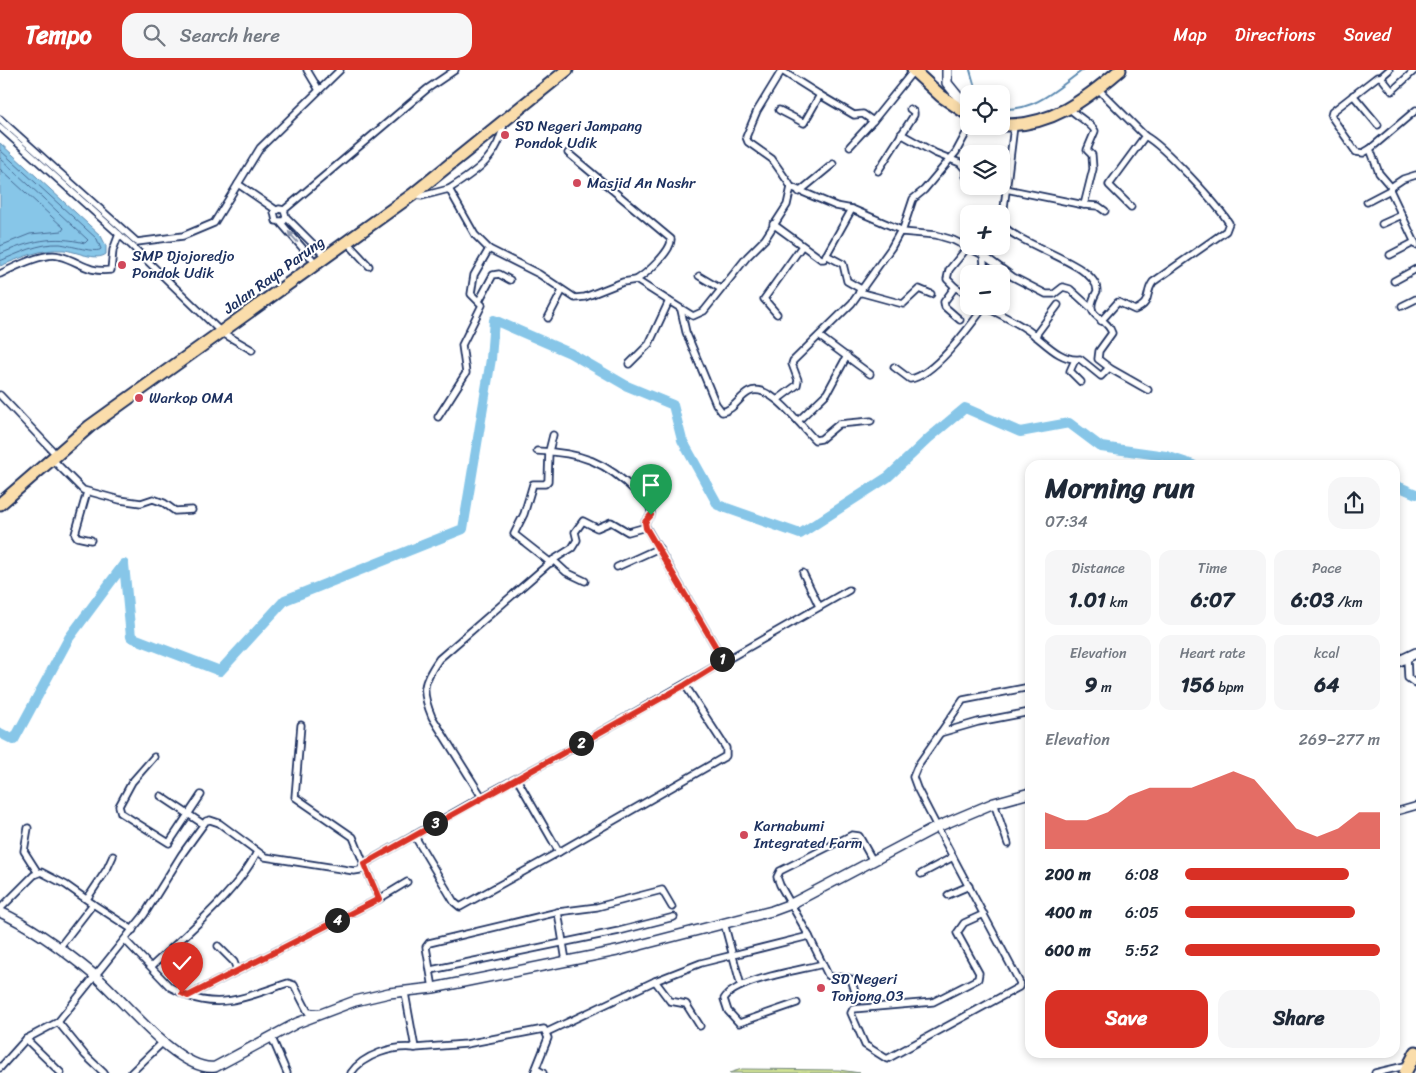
<!DOCTYPE html>
<meta charset="utf-8">
<style>
:root{--surface:#fff;--page:#f6f6f7;--text:#1f2937;--muted:#747a83;--accent:#d93025}
body{margin:0;font-family:Sriracha,sans-serif;background:var(--page);color:var(--text);height:100vh;display:flex;flex-direction:column;font-size:19px;white-space:nowrap}
*{box-sizing:border-box;margin:0}
p{font-size:16px;color:var(--muted)}
.icon{flex:none;width:28px;height:28px;fill:none;stroke:currentColor;stroke-width:2;stroke-linecap:round;stroke-linejoin:round}
.map{position:relative;flex:1;overflow:hidden}
.details{position:absolute;left:1025px;top:390px;width:375px;height:598px;display:flex;flex-direction:column;background:var(--surface);border-radius:15px;box-shadow:0 2px 8px #0003}
.details>*{flex:none}
.tools{position:absolute;left:960px;top:15px;display:grid;gap:10px}
.tools a{display:grid;place-items:center;width:50px;height:50px;border-radius:10px;background:var(--surface);box-shadow:0 2px 8px #0003;font-size:25px}
.pin{position:absolute;display:grid;place-items:center;width:42px;height:42px;color:#fff;margin:-51px -21px;border-radius:50% 50% 50% 0;rotate:-45deg;box-shadow:0 0 5px #0007}
.pin .icon{rotate:45deg}
.km{position:absolute;width:25px;height:25px;margin:-12px;border-radius:50%;background:#222;color:#fff;font-size:14px;line-height:25px;text-align:center}
.round{display:grid;place-items:center;flex:none;width:52px;height:52px;border-radius:15px;background:var(--page)}
.headline{display:flex;align-items:center;justify-content:space-between;height:85px;padding:0 20px}
h1{font-size:28px;font-weight:700;line-height:38px}
.stats{display:grid;grid-template-columns:repeat(3,1fr);gap:8px;height:85px;padding:5px 20px}
.stats div{display:grid;align-content:center;border-radius:12px;background:var(--page);text-align:center}
.stats b{font-size:21px;font-weight:700}
.stats small{font-size:14px;font-weight:400}
.stats p{font-size:14px}
.chart{height:140px;padding:10px 20px}
.chart p{display:flex;justify-content:space-between}
.chart svg{width:100%;height:90px;margin-top:5px;fill:var(--accent);opacity:.7}
.action{display:flex;gap:10px;margin-top:auto;padding:10px 20px}
.action a{flex:1;height:58px;border-radius:15px;background:var(--accent);color:#fff;font-size:20px;font-weight:700;line-height:58px;text-align:center}
.action a+a{background:var(--page);color:var(--text)}
ul{padding:0 20px;list-style:none;font-size:16px}
li{display:grid;grid-template-columns:80px 60px 1fr;align-items:center;height:38px}
li i{height:12px;border-radius:6px;background:var(--accent)}
header{display:flex;align-items:center;gap:30px;box-sizing:border-box;height:70px;padding:0 25px;background:var(--accent);color:#fff}
header strong{font-size:24px}
nav{display:flex;gap:28px;margin-inline-start:auto;font-size:18px}
.search{width:350px;height:45px;background:var(--page);display:flex;align-items:center;gap:12px;box-sizing:border-box;padding:0 18px;border-radius:15px;color:var(--muted);font-size:19px}
.map>svg:first-child{display:block}
</style>
<header>
<strong>Tempo</strong>
<div class="search"><svg class="icon" aria-label="search" viewBox="0 0 24 24"><circle cx="10" cy="10" r="6"/><path d="M15 15l6 6"/></svg>Search here</div>
<nav><a>Map</a><a>Directions</a><a>Saved</a></nav>
</header>
<div class="map">
<svg width="1416" height="1003" viewBox="0 0 1416 1003">
<rect width="100%" height="100%" fill="#fff"/>
<filter id="ink" filterUnits="userSpaceOnUse"><feTurbulence type="fractalNoise" baseFrequency=".02" numOctaves="2"/><feDisplacementMap in="SourceGraphic" scale="10" xChannelSelector="R" yChannelSelector="G"/><feConvolveMatrix kernelMatrix="1 2 1 2 8 2 1 2 1" color-interpolation-filters="sRGB"/></filter>
<g filter="url(#ink)">
<path fill="#cfe195" stroke="#75887a" d="M 742,999 L 839,1000 L 860,1003 L 729,1003 Z"/>
<path fill="#87c6e8" stroke="#5c8ab1" d="M 0,73 L 101,166 L 106,176 L 106,184 C 96,192 76,181 64,180 C 41,178 21,188 0,196 Z"/>
<g fill="none" stroke-linecap="round" stroke-linejoin="round">
<g stroke="#466b95" stroke-width="1">
<path d="M 0,80 L 97,169 L 101,179 C 97,184 69,175 60,174 C 39,173 19,183 0,191"/>
<path d="M 0,88 L 88,170 L 85,173 C 53,165 30,171 0,184"/>
<path d="M 0,99 L 64,158 L 62,161 L 30,164 L 0,176"/>
</g>
<g stroke="#5c8ab1" stroke-width="2">
<path d="M 970,0 L 974,14 L 982,24"/>
<path d="M 1001,39 C 1036,41 1056,19 1083,0"/>
</g>
<g stroke="#87c6e8" stroke-width="10">
<path d="M 1395,415 L 1416,424"/>
<path d="M 0,663 L 14,670 L 69,568 L 124,494 L 131,567 L 220,601 L 285,530 L 463,459 L 491,289 L 494,250 L 570,283 L 627,316 L 673,335 L 682,370 L 718,435 L 800,464 L 888,407 L 929,368 L 965,338 L 1020,362 L 1069,353 L 1101,377 L 1166,386 L 1193,395"/>
</g>
<defs>
<g id="street">
<path d="M 307,0 L 319,20"/>
<path d="M 1415,0 L 1392,21 L 1381,7 L 1377,7 L 1332,42 L 1331,46 L 1356,82 L 1363,83 L 1370,79 L 1379,103 L 1391,117 L 1403,109 L 1416,105"/>
<path d="M 782,1 L 820,25"/>
<path d="M 1381,7 L 1389,0"/>
<path d="M 1098,19 L 1145,66 L 1109,115 L 1131,137"/>
<path d="M 1353,25 L 1378,55"/>
<path d="M 1069,38 C 1076,46 1091,53 1095,61 L 1087,80 L 1092,85 L 1093,99 L 1084,135 L 1098,136 L 1105,141"/>
<path d="M 779,40 L 804,53 L 820,25 L 854,45 L 863,44 L 873,51 L 914,0"/>
<path d="M 0,49 L 137,172 L 183,166 L 214,153 L 260,78 L 340,0"/>
<path d="M 1014,56 L 1002,154 C 1018,176 1098,194 1097,221 C 1081,250 1106,244 1112,263 L 1099,281 L 1098,289 L 1111,299 L 1148,320"/>
<path d="M 0,57 L 132,176 L 221,262 L 252,280"/>
<path d="M 901,64 L 935,83 L 960,93 L 966,100 L 966,106"/>
<path d="M 850,76 L 873,51"/>
<path d="M 1370,79 L 1416,40"/>
<path d="M 568,83 L 671,169 C 672,181 646,204 636,210"/>
<path d="M 878,101 L 914,45 L 914,42 L 910,39"/>
<path d="M 238,114 L 276,140"/>
<path d="M 791,117 L 836,136 L 852,139"/>
<path d="M 1391,117 L 1390,120 L 1416,175"/>
<path d="M 449,119 C 477,101 499,87 504,52"/>
<path d="M 1006,119 L 1084,135"/>
<path d="M 799,122 L 833,94"/>
<path d="M 413,125 L 422,126 L 449,119 L 475,165 L 489,179 L 539,204 L 575,228 L 585,227 L 623,212 L 636,210 L 669,231"/>
<path d="M 1367,132 L 1390,120"/>
<path d="M 284,140 L 427,19 L 455,0"/>
<path d="M 286,147 L 284,151 L 276,151 L 274,142 L 279,139 L 284,140 L 286,147 L 322,183"/>
<path d="M 280,152 L 313,190"/>
<path d="M 773,154 L 821,189 L 824,189 L 852,139 L 901,160"/>
<path d="M 1382,154 L 1402,145"/>
<path d="M 902,162 L 913,129 L 924,120 L 956,82 L 970,56"/>
<path d="M 346,171 L 369,196"/>
<path d="M 826,185 L 843,194 L 847,211 L 861,219"/>
<path d="M 1390,185 L 1415,172"/>
<path d="M 0,204 C 14,197 44,182 59,186 C 80,191 86,203 111,200 L 113,180 L 119,164"/>
<path d="M 979,204 L 984,194 L 983,185"/>
<path d="M 699,206 L 721,219"/>
<path d="M 1394,211 L 1416,199"/>
<path d="M 955,217 L 969,226"/>
<path d="M 859,222 L 903,234 L 919,219 L 931,224"/>
<path d="M 479,231 L 493,205 L 499,204 L 510,210"/>
<path d="M 984,236 C 997,243 1010,249 1023,257 C 1041,267 1058,292 1080,289 L 1101,306 L 1109,298"/>
<path d="M 1402,236 L 1416,229"/>
<path d="M 681,240 L 686,262 L 716,334 L 722,342 C 734,340 739,327 749,322 C 770,311 802,358 815,370 L 821,369 L 839,354 L 871,351"/>
<path d="M 777,244 L 764,229 L 802,176"/>
<path d="M 548,248 L 562,221"/>
<path d="M 960,250 L 945,237 L 944,232 L 955,217 L 947,209 L 949,200 L 967,178"/>
<path d="M 1101,251 L 1118,232 L 1135,240 C 1153,232 1144,224 1153,212 L 1226,161 L 1229,153 C 1217,134 1164,76 1145,66"/>
<path d="M 819,266 L 870,304"/>
<path d="M 1035,266 L 1058,235"/>
<path d="M 1075,290 L 1070,301 L 1081,312"/>
<path d="M 629,294 L 649,274 L 669,231 L 693,246 L 704,241 L 747,187 L 765,169 L 787,135 L 791,117 L 788,112 L 772,89 L 748,72 L 746,67 L 757,41 L 782,0"/>
<path d="M 894,297 L 910,309 C 934,306 970,256 984,237"/>
<path d="M 0,325 L 52,380"/>
<path d="M 777,330 L 797,315 L 798,310 L 792,294 L 793,291 L 852,233 L 891,178 L 901,160 L 902,162 L 936,165 L 953,170 L 983,185 L 1013,207 L 1046,224 L 1054,224 L 1063,217 L 1070,219 L 1092,239"/>
<path d="M 438,347 L 466,303 L 462,275 L 482,235 L 471,224 L 474,205 L 489,179"/>
<path d="M 798,351 L 827,323 L 847,286"/>
<path d="M 537,381 C 580,382 607,392 637,423 C 644,429 652,435 651,445 L 645,452 L 646,457 L 724,591"/>
<path d="M 52,389 L 83,420 L 120,430 L 141,433 L 153,429 L 164,433 L 175,441 L 192,440"/>
<path d="M 87,422 L 75,464 L 77,467 L 91,470"/>
<path d="M 553,490 L 566,502 L 585,511"/>
<path d="M 551,493 L 514,464 L 524,444 L 533,414 L 545,414 L 548,411 L 549,381 L 553,365"/>
<path d="M 617,497 L 659,478"/>
<path d="M 803,503 L 819,536"/>
<path d="M 1407,587 L 1408,608 L 1416,614"/>
<path d="M 301,655 L 295,727 L 353,767 L 364,794 L 482,727 L 432,647 C 421,621 422,613 439,589 L 553,490 L 572,478 L 577,470 L 575,462 L 583,451 L 597,458 L 611,452 L 628,462 L 646,457"/>
<path d="M 940,663 L 978,652 L 1030,642"/>
<path d="M 154,687 L 132,712 L 119,736 L 121,743 L 169,773 L 201,725"/>
<path d="M 517,709 L 559,782 L 726,686 L 726,678 L 685,615"/>
<path d="M 161,726 L 203,754"/>
<path d="M 482,727 L 569,680 L 849,520"/>
<path d="M 994,733 L 1008,774"/>
<path d="M 1395,742 L 1416,736"/>
<path d="M 28,758 L 24,781 L 38,803"/>
<path d="M 414,765 L 454,832 L 460,837 L 559,782"/>
<path d="M 921,804 L 953,787"/>
<path d="M 948,825 L 969,816"/>
<path d="M 87,829 L 107,799 L 113,786"/>
<path d="M 0,839 L 34,805 L 41,802 L 66,815 L 93,834"/>
<path d="M 984,844 L 964,853 L 957,863 L 979,903 L 978,909 L 933,932 L 853,939 L 851,943 L 865,975 L 887,989 L 1019,917 L 1020,913 C 986,848 950,783 917,718 L 913,707 L 918,695 L 963,630 L 1030,617"/>
<path d="M 724,853 L 741,916"/>
<path d="M 125,870 L 170,917 L 188,926 L 379,829 L 407,812"/>
<path d="M 218,876 L 234,892 L 237,900"/>
<path d="M 59,878 L 93,834 L 133,860"/>
<path d="M 566,891 L 558,842 L 597,837 L 662,820 L 672,837"/>
<path d="M 152,896 C 185,865 237,822 257,782"/>
<path d="M 431,900 L 619,861 L 674,847"/>
<path d="M 655,911 L 670,931 L 686,934 L 700,956"/>
<path d="M 433,918 L 426,877 L 429,873 L 558,842"/>
<path d="M 405,923 L 415,978 L 466,974 L 544,959 L 548,968 L 534,1003"/>
<path d="M 188,926 C 224,940 254,924 288,913 L 294,915 L 308,942 L 319,943"/>
<path d="M 858,931 L 851,909 C 843,904 835,911 828,905 L 809,866 L 780,815 L 777,807 L 780,801 L 852,765 L 859,766 L 873,791"/>
<path d="M 797,933 L 739,953 L 728,941 L 724,929 C 734,910 801,900 823,894"/>
<path d="M 58,952 L 85,985 L 104,1003"/>
<path d="M 547,962 L 655,911 L 701,893 L 809,866"/>
<path d="M 272,968 L 287,1003"/>
<path d="M 26,969 L 61,1003"/>
<path d="M 0,998 L 26,969 L 58,952 L 144,845 L 182,784 L 206,751 L 210,750 L 219,753 L 265,787 L 354,801 L 360,800 L 364,794 L 379,829"/>
<path d="M 536,999 L 543,1003"/>
<path d="M 131,1003 L 163,972"/>
<path d="M 351,1003 C 363,985 394,975 415,978"/>
<path d="M 1375,1003 L 1409,995"/>
</g>
<g id="secondary">
<path d="M 947,0 L 947,13 L 968,39"/>
<path d="M 1395,593 L 1416,583"/>
<path d="M 0,842 C 33,857 65,881 93,904 C 121,926 177,1002 215,997 L 297,953 L 355,931 L 389,923 L 433,918 L 617,881 L 772,841 L 791,834 L 937,757 L 994,733 L 1030,723"/>
</g>
<g id="highway">
<path d="M 913,0 L 941,26 L 969,45"/>
<path d="M 1001,55 C 1050,57 1085,30 1120,0"/>
<path d="M 0,434 L 90,356 L 412,125 L 567,0"/>
<path d="M 1405,1003 L 1416,982"/>
</g>
</defs>
<use href="#street" stroke="#1b2f5e" stroke-width="9"/>
<use href="#secondary" stroke="#1b2f5e" stroke-width="12"/>
<use href="#highway" stroke="#1b2f5e" stroke-width="15"/>
<use href="#street" stroke="#fff" stroke-width="5.5"/>
<use href="#secondary" stroke="#fff" stroke-width="9"/>
<use href="#highway" stroke="#faddab" stroke-width="11"/>
</g>
<defs><path id="oneway-solid" d="M-6-.8H1V-3.2L6.5 0L1 3.2V.8H-6Z" transform="scale(1.25)"/></defs>
<use fill="#8d97ae" href="#oneway-solid" transform="translate(293 167) rotate(-131)"/>
</g>
<g fill="none" stroke-linecap="round" stroke-linejoin="round" filter="url(#ink)">
<defs>
<path id="route" d="M 182,923 L 188,926 L 379,829 L 364,794 L 685,615 L 724,591 L 646,458 L 645,452 L 651,445"/>
</defs>
<use href="#route" stroke="#fff" stroke-width="10"/>
<use href="#route" stroke="#d93025" stroke-width="6"/>
</g>
<g fill="#d1495b" stroke="#fff" stroke-width="2">
<circle cx="505" cy="65" r="5"/>
<circle cx="577" cy="113" r="5"/>
<circle cx="122" cy="195" r="5"/>
<circle cx="139" cy="328" r="5"/>
<circle cx="744" cy="765" r="5"/>
<circle cx="821" cy="918" r="5"/>
</g>
<g text-anchor="middle" dominant-baseline="central" stroke-width="4" stroke-linejoin="round" paint-order="stroke">
<g font-size="15" fill="#1b2f5e" stroke="#fff" text-anchor="start">
<text x="515" y="56">SD Negeri Jampang<tspan x="515" dy="17">Pondok Udik</tspan></text>
<text x="587" y="113">Masjid An Nashr</text>
<text x="132" y="186">SMP Djojoredjo<tspan x="132" dy="17">Pondok Udik</tspan></text>
<text x="149" y="328">Warkop OMA</text>
<text x="754" y="756">Karnabumi<tspan x="754" dy="17">Integrated Farm</tspan></text>
<text x="831" y="909">SD Negeri<tspan x="831" dy="17">Tonjong 03</tspan></text>
</g>
<g font-size="15" fill="#1b2f5e" stroke="#fff">
<text transform="translate(274 205) rotate(-36)">Jalan Raya Parung</text>
</g>
</g>
</svg>
<div class="tools">
<a><svg class="icon" aria-label="locate" viewBox="0 0 24 24"><circle cx="12" cy="12" r="6"/><path d="M12 2v4M12 18v4M2 12h4M18 12h4"/></svg></a>
<a><svg class="icon" aria-label="layers" viewBox="0 0 24 24"><path d="M12 4l9 5-9 5-9-5zM3 14l9 5 9-5"/></svg></a>
<a>+</a>
<a>−</a>
</div>
<div class="pin" style="left:651px;top:445px;background:#1e9e55"><svg class="icon" aria-label="arrive" viewBox="0 0 24 24"><path d="M6 21V4h12l-3 4 3 4H6"/></svg></div>
<div class="pin" style="left:182px;top:923px;background:#d93025"><svg class="icon" aria-label="check" viewBox="0 0 24 24"><path d="M5 12l5 5 9-10"/></svg></div>
<b class="km" style="left:722px;top:589px">1</b>
<b class="km" style="left:581px;top:673px">2</b>
<b class="km" style="left:435px;top:753px">3</b>
<b class="km" style="left:337px;top:850px">4</b>
<section class="details">
<div class="headline"><div><h1>Morning run</h1><p>07:34</p></div><a class="round"><svg class="icon" aria-label="share" viewBox="0 0 24 24"><path d="M12 15V3M7 8l5-5 5 5M5 13v7h14v-7"/></svg></a></div>
<div class="stats">
<div><p>Distance</p><b>1.01<small> km</small></b></div>
<div><p>Time</p><b>6:07</b></div>
<div><p>Pace</p><b>6:03<small> /km</small></b></div>
</div>
<div class="stats">
<div><p>Elevation</p><b>9<small> m</small></b></div>
<div><p>Heart rate</p><b>156<small> bpm</small></b></div>
<div><p>kcal</p><b>64</b></div>
</div>
<div class="chart"><p><span>Elevation</span>269–277 m</p>
<svg viewBox="0 0 160 44" preserveAspectRatio="none"><path d="M0 44V26L10 30L20 30L30 26L40 18L50 14L60 14L70 14L80 10L90 6L100 10L110 22L120 34L130 38L140 34L150 26L160 26V44z"/></svg>
</div>
<ul>
<li><b>200 m</b>6:08<i style="width:84%"></i></li>
<li><b>400 m</b>6:05<i style="width:87%"></i></li>
<li><b>600 m</b>5:52<i style="width:100%"></i></li>
</ul>
<div class="action"><a>Save</a><a>Share</a></div>
</section>
</div>
